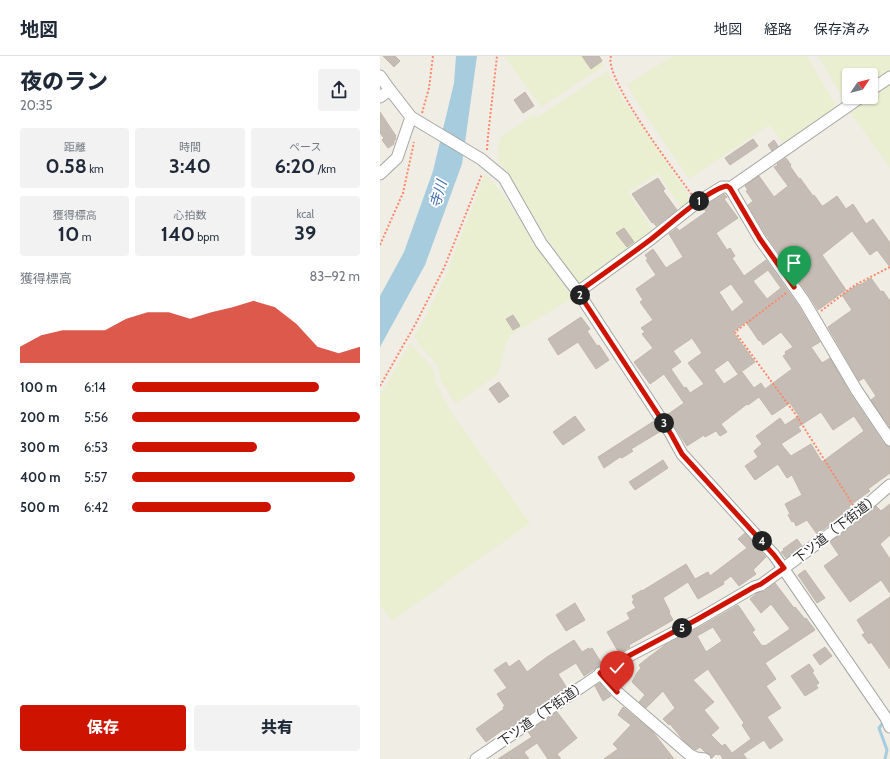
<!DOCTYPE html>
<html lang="ja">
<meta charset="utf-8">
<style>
:root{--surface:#fff;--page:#f2f2f3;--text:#1f2937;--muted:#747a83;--line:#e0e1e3;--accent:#ce1400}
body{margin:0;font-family:Cabin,"Noto Sans JP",sans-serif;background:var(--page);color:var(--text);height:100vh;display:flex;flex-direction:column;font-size:15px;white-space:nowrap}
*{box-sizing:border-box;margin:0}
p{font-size:13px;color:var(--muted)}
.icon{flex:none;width:22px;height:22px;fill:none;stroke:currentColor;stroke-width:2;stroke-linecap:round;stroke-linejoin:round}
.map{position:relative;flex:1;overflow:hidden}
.details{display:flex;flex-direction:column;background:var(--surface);width:380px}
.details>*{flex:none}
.needle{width:26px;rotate:55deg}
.fabs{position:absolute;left:462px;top:12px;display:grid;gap:8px}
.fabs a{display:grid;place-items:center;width:36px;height:36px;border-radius:4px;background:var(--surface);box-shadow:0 1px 3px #0004;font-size:20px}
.pin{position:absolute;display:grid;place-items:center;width:34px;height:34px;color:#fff;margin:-41px -17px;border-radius:50% 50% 50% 0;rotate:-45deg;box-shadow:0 0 4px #0007}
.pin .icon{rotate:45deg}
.km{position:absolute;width:20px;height:20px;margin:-10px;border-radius:50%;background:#222;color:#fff;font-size:11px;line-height:20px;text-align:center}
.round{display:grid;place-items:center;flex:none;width:42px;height:42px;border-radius:4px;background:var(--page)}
.summary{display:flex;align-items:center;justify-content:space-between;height:68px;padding:0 20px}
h1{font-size:22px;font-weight:800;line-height:30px}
.figures{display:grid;grid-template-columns:repeat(3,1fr);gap:6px;height:68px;padding:4px 20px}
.figures div{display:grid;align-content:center;border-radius:4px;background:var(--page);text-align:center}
.figures b{font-size:20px;font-weight:800}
.figures small{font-size:11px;font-weight:400}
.figures p{font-size:11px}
.chart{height:112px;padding:8px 20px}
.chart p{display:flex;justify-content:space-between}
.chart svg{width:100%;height:72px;margin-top:4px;fill:var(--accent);opacity:.7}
.cta{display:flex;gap:8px;margin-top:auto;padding:8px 20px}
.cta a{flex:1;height:46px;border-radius:4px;background:var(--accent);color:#fff;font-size:16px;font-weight:800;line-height:46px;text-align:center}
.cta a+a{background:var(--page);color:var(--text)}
ul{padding:0 20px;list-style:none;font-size:13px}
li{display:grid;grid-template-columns:64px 48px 1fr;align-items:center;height:30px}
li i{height:10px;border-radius:5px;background:var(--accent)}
header{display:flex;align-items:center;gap:24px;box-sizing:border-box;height:56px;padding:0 20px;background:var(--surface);border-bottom:1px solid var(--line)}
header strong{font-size:19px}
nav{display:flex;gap:22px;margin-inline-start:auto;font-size:14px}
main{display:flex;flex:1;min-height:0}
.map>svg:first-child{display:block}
</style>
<header>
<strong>地図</strong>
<nav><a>地図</a><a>経路</a><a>保存済み</a></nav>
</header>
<main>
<section class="details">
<div class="summary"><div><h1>夜のラン</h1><p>20:35</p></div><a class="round"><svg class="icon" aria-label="share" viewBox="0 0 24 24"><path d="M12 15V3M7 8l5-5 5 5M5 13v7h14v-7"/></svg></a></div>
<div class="figures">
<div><p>距離</p><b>0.58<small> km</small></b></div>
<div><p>時間</p><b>3:40</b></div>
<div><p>ペース</p><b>6:20<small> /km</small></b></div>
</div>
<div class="figures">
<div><p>獲得標高</p><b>10<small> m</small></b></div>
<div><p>心拍数</p><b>140<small> bpm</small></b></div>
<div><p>kcal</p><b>39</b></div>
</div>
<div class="chart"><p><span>獲得標高</span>83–92 m</p>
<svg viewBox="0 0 160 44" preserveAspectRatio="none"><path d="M0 44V34L10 27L20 24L30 24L40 24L50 17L60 13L70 13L80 17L90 13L100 10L110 6L120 10L130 20L140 34L150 38L160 34V44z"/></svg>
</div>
<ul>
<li><b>100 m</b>6:14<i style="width:82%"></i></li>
<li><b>200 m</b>5:56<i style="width:100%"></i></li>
<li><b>300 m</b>6:53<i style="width:55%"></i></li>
<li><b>400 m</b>5:57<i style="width:98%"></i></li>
<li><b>500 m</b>6:42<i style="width:61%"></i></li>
</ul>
<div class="cta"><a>保存</a><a>共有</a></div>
</section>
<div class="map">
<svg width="510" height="703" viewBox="0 0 510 703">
<rect width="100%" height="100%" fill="#f0ede5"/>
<g fill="#eaefd1">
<path d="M 124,0 L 219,0 L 224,10 L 161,51 Z"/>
<path d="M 293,0 L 427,0 L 457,52 L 405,89 L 389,69 L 309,123 L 260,51 L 247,28 Z"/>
<path d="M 438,0 L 510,0 L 510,16 L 491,29 L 491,19 L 469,19 L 469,41 L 474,41 L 466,47 Z"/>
<path d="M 227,15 L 241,40 L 309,139 L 307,143 L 309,146 L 302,153 L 278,117 L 248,136 L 273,174 L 201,228 L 198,228 L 153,161 L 127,116 L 119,107 L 118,92 L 120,81 L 154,59 L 156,62 Z"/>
<path d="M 510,29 L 510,112 L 470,56 Z"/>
<path d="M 105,118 L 120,134 L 193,242 L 130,279 L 126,286 L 120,312 L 116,320 L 75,348 L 61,325 L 58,310 L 38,287 L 34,280 L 44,264 L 65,221 Z"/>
<path d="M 30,287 L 53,312 L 55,325 L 71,356 L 150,467 L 12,565 L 0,549 L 0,339 Z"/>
</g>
<path fill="#a6ccde" d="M 76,0 L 97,0 L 82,108 L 45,209 L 0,291 L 0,240 L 24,196 L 53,115 L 74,27 Z"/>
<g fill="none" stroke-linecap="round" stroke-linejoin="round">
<path stroke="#a6ccde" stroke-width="3" d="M 505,703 L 507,694 L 499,672 L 502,668 L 506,665"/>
</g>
<g fill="#c5bdb5" stroke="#c2b6a8" fill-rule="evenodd">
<path d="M 3,0 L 15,0 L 20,5 L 14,11 Z"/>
<path d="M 202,0 L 219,0 L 222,5 L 211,13 Z"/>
<path d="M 145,36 L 154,50 L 143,57 L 134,44 Z"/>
<path d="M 0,56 L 16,80 L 15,81 L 16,83 L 14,85 L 14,88 L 8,92 L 2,84 L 4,82 L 0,77 Z"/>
<path d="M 373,83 L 378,90 L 350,109 L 345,102 Z"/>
<path d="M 394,84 L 398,90 L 392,95 L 388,89 Z"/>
<path d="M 406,102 L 411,109 L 410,110 L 419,123 L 420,122 L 433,140 L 434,139 L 442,150 L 443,150 L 457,140 L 466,153 L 473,148 L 486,168 L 493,163 L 510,187 L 510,211 L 497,194 L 490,199 L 472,175 L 442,199 L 466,234 L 438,254 L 430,241 L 386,179 L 368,149 L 373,145 L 366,135 L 368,134 L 365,130 L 379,120 L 394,141 L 408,130 L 394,111 L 398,109 L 397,108 Z"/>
<path d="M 278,122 L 285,133 L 283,135 L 297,154 L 276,170 L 273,166 L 272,167 L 252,138 Z"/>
<path d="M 344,138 L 347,141 L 344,143 L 358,162 L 336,177 L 347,194 L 350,192 L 355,200 L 352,202 L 364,220 L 386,204 L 418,249 L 440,286 L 431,291 L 442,307 L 450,302 L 471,339 L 504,388 L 510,391 L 510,417 L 488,433 L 490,435 L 469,450 L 471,453 L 437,478 L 427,464 L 416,470 L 414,465 L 412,466 L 408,459 L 410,458 L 405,448 L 422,439 L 412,419 L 407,422 L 398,408 L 375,424 L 365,410 L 378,401 L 374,395 L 382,388 L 376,380 L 400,362 L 405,369 L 419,360 L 410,347 L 392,359 L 379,341 L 368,349 L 367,348 L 341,368 L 347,376 L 340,380 L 336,375 L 325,381 L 324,379 L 307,390 L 287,359 L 304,347 L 284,318 L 270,328 L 254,306 L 273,292 L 262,278 L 265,276 L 261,272 L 273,264 L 260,246 L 263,244 L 256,233 L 276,219 L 266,204 L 268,203 L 265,199 L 273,193 L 286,212 L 303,201 L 289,178 L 297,172 L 299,175 L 326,156 L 323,151 ZM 388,214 L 401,232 L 387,243 L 373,225 ZM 351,228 L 364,246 L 352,256 L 339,236 ZM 366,266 L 379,285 L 380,284 L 383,289 L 401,276 L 413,291 L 405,296 L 406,298 L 403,300 L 412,313 L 385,333 L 381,327 L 374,332 L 362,316 L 344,328 L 334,314 L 348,304 L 358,318 L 375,306 L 353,276 ZM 312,282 L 322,297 L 308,307 L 324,328 L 310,337 L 306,331 L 304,332 L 291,313 L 301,306 L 293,295 ZM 441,356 L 453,374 L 474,360 L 484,375 L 442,406 L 431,388 L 411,400 L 401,388 L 421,375 L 418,371 Z"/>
<path d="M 244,172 L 254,186 L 247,191 L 236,177 Z"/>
<path d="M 491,222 L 501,236 L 503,235 L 510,245 L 510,371 L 491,344 L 496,340 L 484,322 L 479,325 L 448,271 L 472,254 L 462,239 L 479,228 L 480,229 Z"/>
<path d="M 133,259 L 140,270 L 133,274 L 126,263 Z"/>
<path d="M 201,261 L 210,273 L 207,275 L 217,290 L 219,289 L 229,304 L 216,313 L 198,286 L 178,299 L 168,283 Z"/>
<path d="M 119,326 L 129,340 L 119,347 L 109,333 Z"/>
<path d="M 195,360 L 205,374 L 183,389 L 173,376 Z"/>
<path d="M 274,365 L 281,375 L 251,393 L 253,395 L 242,402 L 240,401 L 224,412 L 218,401 Z"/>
<path d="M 283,404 L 288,412 L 255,434 L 249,426 Z"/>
<path d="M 510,448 L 510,479 L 500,488 L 510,503 L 510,537 L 501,524 L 470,546 L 444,510 L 459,499 L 450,486 L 482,463 L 496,450 L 501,455 Z"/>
<path d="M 365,477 L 386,501 L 373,514 L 376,518 L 359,530 L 351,520 L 343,526 L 344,528 L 318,543 L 308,526 L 283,542 L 290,556 L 289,557 L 293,564 L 249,589 L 250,591 L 239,597 L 227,576 L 250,563 L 247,557 L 256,552 L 252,546 L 254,544 L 252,540 L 262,534 L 262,535 L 306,508 L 315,523 L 328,516 L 330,520 L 367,492 L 358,483 Z"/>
<path d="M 417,483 L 422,490 L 406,502 L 401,496 L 404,495 L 403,493 Z"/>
<path d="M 425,514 L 445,542 L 437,547 L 418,519 Z"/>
<path d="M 395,527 L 414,552 L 415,551 L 425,563 L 426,562 L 435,574 L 385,607 L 396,623 L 386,630 L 401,652 L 387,661 L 403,684 L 390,693 L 384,684 L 363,698 L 367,703 L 343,703 L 340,698 L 338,699 L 336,698 L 332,702 L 329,698 L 325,696 L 320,691 L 316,694 L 314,693 L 304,685 L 290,668 L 289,669 L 283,663 L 295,652 L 283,635 L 266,652 L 259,646 L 265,639 L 252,626 L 257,617 L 261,612 L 259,609 L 269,601 L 285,589 L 320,571 L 358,549 L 375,574 L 372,576 L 382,590 L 384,589 L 385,590 L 410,573 L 391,548 L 381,557 L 370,543 L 377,537 L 385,535 ZM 333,571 L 342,585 L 326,596 L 317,580 ZM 328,613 L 364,667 L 362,669 L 371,683 L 352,697 L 345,688 L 342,690 L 331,679 L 339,672 L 324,654 L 334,646 L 313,624 Z"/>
<path d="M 510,541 L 510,613 L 491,586 L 489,588 L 482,579 L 485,577 L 477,564 Z"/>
<path d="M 195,547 L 205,564 L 186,575 L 176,559 Z"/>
<path d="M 194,584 L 202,596 L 209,592 L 209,594 L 212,592 L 222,608 L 204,620 L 196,607 L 178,618 L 187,632 L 125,675 L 124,673 L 106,686 L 96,673 L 124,653 L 123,651 L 125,650 L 117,638 L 127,632 L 114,614 L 126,606 L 129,611 L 139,604 L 147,616 L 167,601 Z"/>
<path d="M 445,591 L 452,600 L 440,609 L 433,599 Z"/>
<path d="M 429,608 L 434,615 L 432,616 L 439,627 L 436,629 L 438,632 L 425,640 L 411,620 Z"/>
<path d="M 241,613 L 247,622 L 238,627 L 231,619 Z"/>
<path d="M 220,627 L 231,640 L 223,645 L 215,630 Z"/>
<path d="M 243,651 L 273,676 L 294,703 L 224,703 L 238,693 L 233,688 L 251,669 L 238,659 Z"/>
<path d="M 177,656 L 197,682 L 177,698 L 181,703 L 168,703 L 157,687 L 144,696 L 149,703 L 118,703 L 152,681 L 148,676 Z"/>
</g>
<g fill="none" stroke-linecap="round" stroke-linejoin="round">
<defs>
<g id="street">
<path d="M 0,20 L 10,34 L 31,61 L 101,103 L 124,122 L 161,187 L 198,236 L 291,378 L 302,398 L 394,499 L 506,662 L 510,671"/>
<path d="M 491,34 L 510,21"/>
<path d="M 0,41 L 10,34"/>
<path d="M 0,118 L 17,102 L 31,61"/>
<path d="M 350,132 L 380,183 L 424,245 L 477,335 L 510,384"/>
<path d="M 198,236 L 271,183 L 318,146 L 342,131 L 347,131 L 350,132 L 481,41"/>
<path d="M 220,617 L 237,636 L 310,699 L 316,702 L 325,703"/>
<path d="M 96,703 L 241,604 L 316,565 L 374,531 L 381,529 L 478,457 L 510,429"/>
</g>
</defs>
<use href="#street" stroke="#a6a6a6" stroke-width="13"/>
<g stroke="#fb886c" stroke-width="2" stroke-dasharray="2 2" stroke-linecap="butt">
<path d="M 231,0 C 223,22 297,118 312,139"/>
<path d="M 42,57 L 49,32 L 53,0"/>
<path d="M 107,94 L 108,80 L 117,0"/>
<path d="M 0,189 L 23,137 L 34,86"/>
<path d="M 406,237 L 355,276 L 416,359 L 473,449"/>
<path d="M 441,255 L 475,229 L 510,211"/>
<path d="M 0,330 L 36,267 L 64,212 L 102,118"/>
</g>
<use href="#street" stroke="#fff" stroke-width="11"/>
</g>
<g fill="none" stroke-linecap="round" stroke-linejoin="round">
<defs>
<path id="route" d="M 237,636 L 220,617 L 241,604 L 316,564 L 374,531 L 381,528 L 404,512 L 394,499 L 302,398 L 291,378 L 198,236 C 222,219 246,202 270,184 C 287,171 328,133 347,130 L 350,132 L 380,183 L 414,231"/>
</defs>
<use href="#route" stroke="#fff" stroke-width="8"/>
<use href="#route" stroke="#ce1400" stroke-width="5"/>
</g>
<g text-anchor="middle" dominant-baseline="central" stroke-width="3.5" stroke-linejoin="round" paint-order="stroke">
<g font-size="13" fill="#1f1f1f" stroke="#fff">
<text transform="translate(456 472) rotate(-38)">下ツ道（下街道）</text>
<text transform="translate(162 657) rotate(-35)">下ツ道（下街道）</text>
</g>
<g font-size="14" font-style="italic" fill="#4a73b0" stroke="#fff">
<text transform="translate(58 138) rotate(-74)">寺川</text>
</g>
</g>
</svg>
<div class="fabs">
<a><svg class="needle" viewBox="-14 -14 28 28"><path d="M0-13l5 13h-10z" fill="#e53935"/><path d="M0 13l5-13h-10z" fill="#747a83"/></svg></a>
</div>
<div class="pin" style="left:414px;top:231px;background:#1e9e55"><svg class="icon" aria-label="arrive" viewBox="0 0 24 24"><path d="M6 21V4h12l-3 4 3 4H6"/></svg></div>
<div class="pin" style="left:237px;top:636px;background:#d93025"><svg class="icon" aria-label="check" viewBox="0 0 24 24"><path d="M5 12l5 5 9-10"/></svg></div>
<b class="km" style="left:319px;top:145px">1</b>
<b class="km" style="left:200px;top:239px">2</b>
<b class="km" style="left:284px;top:367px">3</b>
<b class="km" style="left:382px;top:485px">4</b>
<b class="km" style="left:302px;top:572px">5</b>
</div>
</main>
